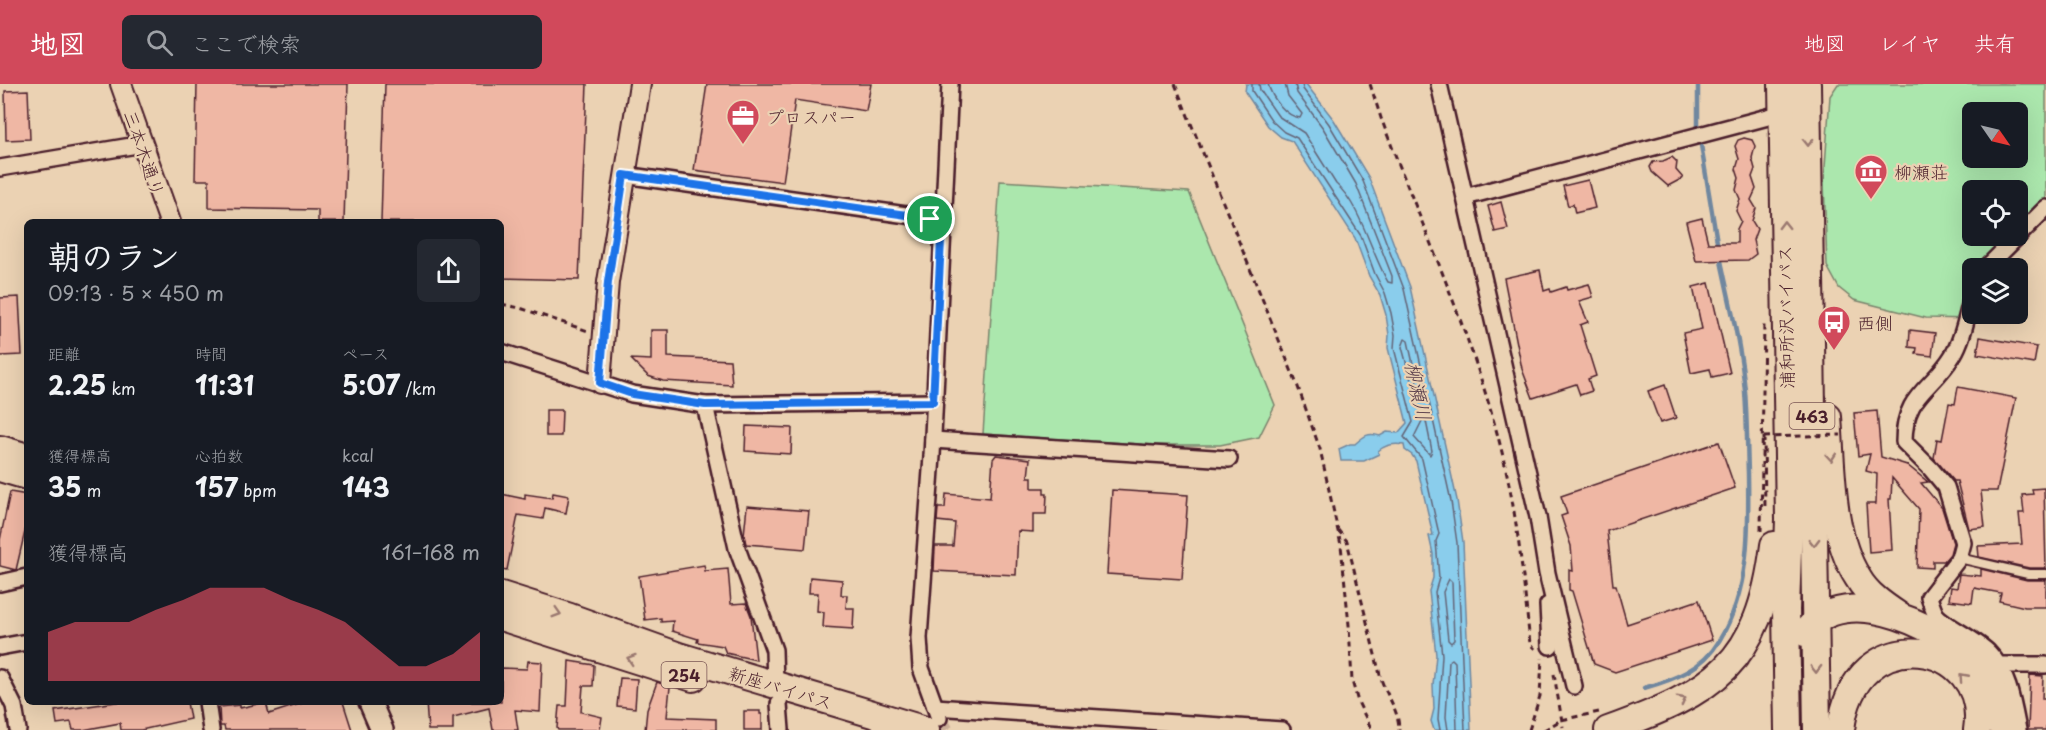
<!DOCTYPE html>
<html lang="ja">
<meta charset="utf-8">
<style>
:root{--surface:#171b24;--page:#242831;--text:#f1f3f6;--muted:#9ea1a6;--accent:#d1495b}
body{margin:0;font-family:"Playpen Sans","Klee One",sans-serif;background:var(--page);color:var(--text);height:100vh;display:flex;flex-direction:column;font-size:22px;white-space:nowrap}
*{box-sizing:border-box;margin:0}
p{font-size:20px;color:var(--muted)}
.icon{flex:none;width:33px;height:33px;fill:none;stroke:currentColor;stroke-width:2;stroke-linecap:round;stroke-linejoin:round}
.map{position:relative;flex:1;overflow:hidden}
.side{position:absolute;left:24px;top:135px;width:480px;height:486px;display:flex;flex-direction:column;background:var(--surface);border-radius:9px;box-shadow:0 6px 24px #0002}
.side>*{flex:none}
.needle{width:39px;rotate:124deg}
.controls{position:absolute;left:1962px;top:18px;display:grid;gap:12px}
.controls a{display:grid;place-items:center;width:66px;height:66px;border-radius:9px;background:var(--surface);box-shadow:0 6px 24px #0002;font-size:30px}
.pin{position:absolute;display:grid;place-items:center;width:51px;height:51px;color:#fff;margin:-26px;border:3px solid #fff;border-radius:50%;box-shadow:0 2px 6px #0007}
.round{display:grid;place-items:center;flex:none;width:63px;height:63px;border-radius:9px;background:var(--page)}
.headline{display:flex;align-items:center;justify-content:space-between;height:102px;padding:0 24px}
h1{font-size:33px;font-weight:700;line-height:45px}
.figures{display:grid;grid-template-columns:repeat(3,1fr);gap:9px;height:102px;padding:6px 24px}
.figures div{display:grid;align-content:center}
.figures b{font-size:26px;font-weight:700}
.figures small{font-size:16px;font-weight:400}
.figures p{font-size:16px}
.chart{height:168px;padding:12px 24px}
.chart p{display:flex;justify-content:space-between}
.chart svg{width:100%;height:108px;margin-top:6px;fill:var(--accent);opacity:.7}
header{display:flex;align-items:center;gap:36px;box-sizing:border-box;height:84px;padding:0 30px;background:var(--accent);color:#fff}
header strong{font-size:28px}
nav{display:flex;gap:33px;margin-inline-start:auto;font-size:21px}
.search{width:420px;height:54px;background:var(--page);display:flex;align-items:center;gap:15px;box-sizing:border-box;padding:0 21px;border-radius:9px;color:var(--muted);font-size:22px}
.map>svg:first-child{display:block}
</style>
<header>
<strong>地図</strong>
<div class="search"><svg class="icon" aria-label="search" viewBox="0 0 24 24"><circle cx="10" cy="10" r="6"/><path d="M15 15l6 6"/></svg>ここで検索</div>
<nav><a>地図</a><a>レイヤ</a><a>共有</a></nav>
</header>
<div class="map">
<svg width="2046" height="646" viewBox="0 0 2046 646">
<rect width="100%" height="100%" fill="#ebd2b3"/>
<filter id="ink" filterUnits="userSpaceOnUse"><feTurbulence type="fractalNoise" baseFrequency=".0167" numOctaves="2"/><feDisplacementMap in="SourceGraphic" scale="12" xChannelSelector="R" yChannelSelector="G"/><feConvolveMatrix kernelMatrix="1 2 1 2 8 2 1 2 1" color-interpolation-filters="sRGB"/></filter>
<g filter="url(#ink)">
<g fill="#abe7ad" stroke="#7a836c" stroke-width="1.5" fill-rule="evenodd">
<path d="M 1838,0 L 2046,0 L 2046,135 L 2004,174 L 1998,184 L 1972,184 L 1972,235 L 1926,234 L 1854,216 L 1839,204 L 1827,182 L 1824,97 L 1830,12 ZM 1972,28 L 2018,28 L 2018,74 L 1972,74 ZM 1972,106 L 2018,106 L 2018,152 L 1972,152 Z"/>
<path d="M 1000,97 L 1189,108 L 1275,321 L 1259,353 L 1220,361 L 1155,361 L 983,350 Z"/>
</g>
<path fill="#8acdec" stroke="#70879f" stroke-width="1.5" d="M 1246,0 L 1306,0 L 1334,36 L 1369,94 L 1410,203 L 1457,416 L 1463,458 L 1471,646 L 1434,646 L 1431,637 L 1434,625 L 1433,601 L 1436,571 L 1429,507 L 1433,494 L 1433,470 L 1429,452 L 1433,451 L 1416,377 L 1412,371 L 1405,366 L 1404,361 C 1394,359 1386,360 1378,367 L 1379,370 L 1364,377 L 1341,377 L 1339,365 L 1350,360 L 1355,360 C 1364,352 1368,348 1380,352 L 1387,348 L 1398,349 L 1407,339 L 1388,264 L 1389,251 L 1386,231 L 1380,211 L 1369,192 L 1355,154 L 1292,57 L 1281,53 L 1268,42 L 1245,8 Z"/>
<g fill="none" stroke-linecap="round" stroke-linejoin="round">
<g stroke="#646578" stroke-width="1.5">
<path d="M 1252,0 L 1252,7 L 1272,37 L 1284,48 L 1297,54 L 1361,152 L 1375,190 L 1385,209 L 1391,229 L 1395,251 L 1394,264 L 1413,338 L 1404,353 L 1422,375 L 1439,450 L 1436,457 L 1439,494 L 1435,508 L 1442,571 L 1438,635 L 1440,646"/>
<path d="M 1259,0 L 1260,6 L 1278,32 L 1304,49 L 1336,100 C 1360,120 1372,171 1388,198 L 1392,199 L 1392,192 L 1356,100 L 1323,44 L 1297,9 L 1295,0"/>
<path d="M 1268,0 C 1272,14 1285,32 1300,34 L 1302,30 L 1288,12 L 1285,0"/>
<path d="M 1302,0 L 1303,5 L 1329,40 L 1363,97 L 1404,205 L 1451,417 L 1457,459 L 1465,646"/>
<path d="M 1405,255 L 1408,257 L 1417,298 L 1415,302 L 1412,300 L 1402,263 Z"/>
<path d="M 1423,335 L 1426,337 L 1432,367 L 1430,371 L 1414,353 Z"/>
<path d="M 1449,495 L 1452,498 L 1454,556 L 1451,559 L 1448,556 L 1443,508 Z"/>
<path d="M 1448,646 L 1446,633 L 1449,577 L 1452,575 L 1455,578 L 1457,646"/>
</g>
<g stroke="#70879f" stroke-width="4.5">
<path d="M 1698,0 L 1698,43 L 1718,164"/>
<path d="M 1644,604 C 1673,596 1703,585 1719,557 C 1750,506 1749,446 1748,389 C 1747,361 1747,334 1745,307 C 1741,262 1729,216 1720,172"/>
</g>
</g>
<g fill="#efb7a4" stroke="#4a1f2b" stroke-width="1.5">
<path d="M 197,0 L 348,0 L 344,138 L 318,138 L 318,126 L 209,124 L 209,96 L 195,96 Z"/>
<path d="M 385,0 L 587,0 L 579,196 L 501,194 L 501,138 L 381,138 Z"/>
<path d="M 707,0 L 871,0 L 866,27 L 795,16 L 783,98 L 694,86 Z"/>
<path d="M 28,6 L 30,55 L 6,56 L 5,7 Z"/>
<path d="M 1744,54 L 1752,56 L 1755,62 L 1752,74 L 1755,85 L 1752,93 L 1756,105 L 1751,116 L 1756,124 L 1752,137 L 1757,145 L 1753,156 L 1756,170 L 1748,176 L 1696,177 L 1686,138 L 1702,134 L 1708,159 L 1737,159 L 1737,145 L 1741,137 L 1736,127 L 1740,115 L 1736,106 L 1739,94 L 1736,85 L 1739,75 L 1735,62 L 1738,56 Z"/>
<path d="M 1672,73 L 1677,78 L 1676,86 L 1683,94 L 1668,102 L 1652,88 L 1650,83 L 1653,78 L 1663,77 Z"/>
<path d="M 1588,96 L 1595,124 L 1575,129 L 1573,120 L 1568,122 L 1563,102 Z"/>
<path d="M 1501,118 L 1508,145 L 1495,148 L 1488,122 Z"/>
<path d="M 1540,186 L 1544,207 L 1550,205 L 1551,208 L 1566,203 L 1567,206 L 1589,200 L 1593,213 L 1579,217 L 1588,238 L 1580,241 L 1596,292 L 1588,295 L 1592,307 L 1580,311 L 1576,300 L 1533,314 L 1522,285 L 1504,194 Z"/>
<path d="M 1709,199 L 1730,289 L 1712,293 L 1710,285 L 1691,289 L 1683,249 L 1702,245 L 1693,203 Z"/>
<path d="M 19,213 L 22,271 L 0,272 L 0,214 Z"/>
<path d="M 651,246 L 668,246 L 668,273 L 730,276 L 732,301 L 663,297 L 648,292 L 631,275 L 651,276 Z"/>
<path d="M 1910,246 L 1935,249 L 1932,272 L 1916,270 L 1917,264 L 1909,263 Z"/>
<path d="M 1980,253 L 2037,263 L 2034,280 L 1977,270 Z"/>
<path d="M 1665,301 L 1676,334 L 1660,339 L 1648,307 Z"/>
<path d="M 1958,303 L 2016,314 L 1997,407 L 1981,407 L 1985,443 L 1969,445 L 1957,397 L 1954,397 L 1934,374 L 1937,355 L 1942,356 L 1949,319 L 1955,320 Z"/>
<path d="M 546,326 L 562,326 L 561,352 L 546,352 Z"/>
<path d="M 1877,327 L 1881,373 L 1907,381 L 1928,398 L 1921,399 L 1942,424 L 1953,459 L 1950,470 L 1944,477 L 1933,477 L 1933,484 L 1917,483 L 1919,425 L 1892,394 L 1891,415 L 1889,415 L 1892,466 L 1869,468 L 1866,420 L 1876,420 L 1877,390 L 1866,387 L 1870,370 L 1858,372 L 1854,329 Z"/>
<path d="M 746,342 L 792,344 L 791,370 L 745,367 Z"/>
<path d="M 1719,358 L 1735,404 L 1607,447 L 1613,501 L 1616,501 L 1627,540 L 1699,516 L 1712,556 L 1615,588 L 1594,580 L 1572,507 L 1569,506 L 1569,486 L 1573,487 L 1571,462 L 1561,432 L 1567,430 L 1561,412 Z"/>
<path d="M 996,371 L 1030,375 L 1028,393 L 1032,393 L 1032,404 L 1044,404 L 1044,410 L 1047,410 L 1046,430 L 1033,430 L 1033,448 L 1018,447 L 1016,491 L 934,487 L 935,462 L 953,462 L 955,439 L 937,437 L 938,424 L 945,424 L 946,410 L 990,414 L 993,375 Z"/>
<path d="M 2044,404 L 2046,484 L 2029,484 L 1979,473 L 1978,462 L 2022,460 L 2019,429 L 2024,429 L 2022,411 L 2033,410 L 2032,405 Z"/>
<path d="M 1112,406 L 1188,411 L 1182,495 L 1107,490 Z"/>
<path d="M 10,408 L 27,411 L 27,439 L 16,486 L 0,482 L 0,456 Z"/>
<path d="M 553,409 L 569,412 L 566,429 L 545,424 L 543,435 L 518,431 L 507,486 L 501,485 L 501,410 L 525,415 L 525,410 L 552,414 Z"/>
<path d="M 747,422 L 809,427 L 805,465 L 746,460 L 744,451 Z"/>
<path d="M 704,481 L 705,487 L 728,485 L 731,520 L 746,519 L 751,532 L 756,576 L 726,569 L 723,562 L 697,558 L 698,555 L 672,547 L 673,537 L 661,538 L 661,534 L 645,536 L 639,492 Z"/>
<path d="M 1981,485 L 2027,496 L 2046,496 L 2046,523 L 2025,523 L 1999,517 L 2001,509 L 1974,504 L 1972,519 L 1949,516 L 1951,503 L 1957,504 L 1959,490 L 1981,492 Z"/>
<path d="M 810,493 L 842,496 L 841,511 L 847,511 L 846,524 L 854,524 L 853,545 L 823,543 L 824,528 L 817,527 L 818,509 L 809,509 Z"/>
<path d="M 528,577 L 542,578 L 540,628 L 515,626 L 518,646 L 493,646 L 489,624 L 453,633 L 453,646 L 428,646 L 426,618 L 501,618 L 501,584 L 527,585 Z"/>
<path d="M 569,577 L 594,581 L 593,602 L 583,602 L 581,628 L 602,633 L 600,646 L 558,646 L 557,644 L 559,622 L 567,622 Z"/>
<path d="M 2030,591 L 2043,592 L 2042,615 L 2046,615 L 2046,646 L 2028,646 Z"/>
<path d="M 620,594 L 637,595 L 635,624 L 617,622 Z"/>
<path d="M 657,598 L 670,603 L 667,633 L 716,635 L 716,646 L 645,646 L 647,626 Z"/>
<path d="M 116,618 L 187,618 L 190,635 L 141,646 L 121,646 L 120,639 L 83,646 L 73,646 L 71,638 L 57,640 L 55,627 Z"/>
<path d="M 266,618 L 269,630 L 306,618 L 343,618 L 352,646 L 225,646 L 224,642 L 220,642 L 219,623 L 240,621 L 240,624 Z"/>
<path d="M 744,627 L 760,627 L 760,630 L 762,630 L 762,646 L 744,646 Z"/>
</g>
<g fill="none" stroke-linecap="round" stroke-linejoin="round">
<path stroke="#cbae98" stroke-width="15" stroke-dasharray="15 8" stroke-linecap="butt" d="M 939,634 L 946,646"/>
<defs>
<path id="service" d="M 1959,474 L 2028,490 L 2046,490"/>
<g id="minor">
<path d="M 1439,0 L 1538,433 L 1547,489 L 1574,602"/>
<path d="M 0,84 L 143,60"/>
<path d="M 624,91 L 942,136"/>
<path d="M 1465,113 L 1783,29"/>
<path d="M 1986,184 L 2046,124"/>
<path d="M 1972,213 C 1967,231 1963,255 1953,271 C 1931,307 1904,310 1904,358 L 1931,385 L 1946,403 L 1963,459 L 1959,474 L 1929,513 C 1931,519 1933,526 1936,531 C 1944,541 1977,556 1989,569 C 2008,588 2013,620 2018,646"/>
<path d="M 501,268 L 632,310 L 705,321 L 933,318"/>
<path d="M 705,321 L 737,464 L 774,566 L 775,602"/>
<path d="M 933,356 L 1229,375"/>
<path d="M 0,499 L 27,493"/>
<path d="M 1548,521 L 1550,562"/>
<path d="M 0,563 L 27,558"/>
<path d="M 1998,581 L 2046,581"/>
<path d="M 0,594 L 14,622 L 18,646"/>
<path d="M 207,618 L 211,646"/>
<path d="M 779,620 L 781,646"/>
<path d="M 935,623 L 1282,646"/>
<path d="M 939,634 L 921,584 L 919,554 L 932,372 L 950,0"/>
</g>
<g id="tertiary">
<path d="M 121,0 L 170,138"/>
<path d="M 600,299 L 608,198 L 640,0"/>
</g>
<path id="secondary" d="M 370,618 L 382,646"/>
<g id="trunk">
<path d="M 1782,0 L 1789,435 L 1786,526 L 1788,646"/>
<path d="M 1807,0 L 1817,646"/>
<path d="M 1828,333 C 1832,382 1830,451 1858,494 C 1867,510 1883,521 1898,531"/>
<path d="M 0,365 L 27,373"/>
<path d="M 0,384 L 27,392"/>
<path d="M 501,511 L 570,533 L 679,572 L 926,646"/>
<path d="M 501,533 L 693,594"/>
<path d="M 1805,549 C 1844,492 1954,547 1984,590 C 1995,606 2000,627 2003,646"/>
<path d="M 1608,646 C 1715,607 1759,581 1774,461"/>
<path d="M 1841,646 C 1853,531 1991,555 1977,646"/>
</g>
</defs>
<use href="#service" stroke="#4a1f2b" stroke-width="12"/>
<use href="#minor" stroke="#4a1f2b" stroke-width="20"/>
<use href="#tertiary" stroke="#4a1f2b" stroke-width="24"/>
<use href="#secondary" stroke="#4a1f2b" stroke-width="26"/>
<use href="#trunk" stroke="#4a1f2b" stroke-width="30"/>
<g stroke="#4a1f2b" stroke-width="3" stroke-dasharray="6 4.5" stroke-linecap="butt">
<path d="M 1175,0 L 1298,303 L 1320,365 L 1341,461 L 1349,541 L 1352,597 L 1358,618 L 1372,646"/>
<path d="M 1370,0 L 1381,34 C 1420,138 1468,241 1497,349 C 1516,418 1523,489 1530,560 L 1535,565"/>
<path d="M 501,220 L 520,224 L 588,247"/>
<path d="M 1764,353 L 1765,425"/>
<path d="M 1338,446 L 1347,457 L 1381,595 C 1387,613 1399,626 1399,646"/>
<path d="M 1761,447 L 1764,238"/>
<path d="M 1554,590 L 1563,643"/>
<path d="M 1529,646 L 1540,612 L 1542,574"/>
<path d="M 1544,646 L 1561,636 L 1599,628"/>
</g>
<use href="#service" stroke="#ebd2b3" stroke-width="8"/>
<use href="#minor" stroke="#ebd2b3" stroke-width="15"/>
<use href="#tertiary" stroke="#ebd2b3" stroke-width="20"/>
<use href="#secondary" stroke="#ebd2b3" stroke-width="21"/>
<use href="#trunk" stroke="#ebd2b3" stroke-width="26"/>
<path stroke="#4a1f2b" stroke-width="3" stroke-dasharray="6 4.5" stroke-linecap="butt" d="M 1764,353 L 1841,351"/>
</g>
<defs><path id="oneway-chevron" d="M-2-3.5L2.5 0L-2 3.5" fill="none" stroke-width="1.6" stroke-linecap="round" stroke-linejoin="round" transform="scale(1.5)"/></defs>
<g stroke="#9a786f">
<use href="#oneway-chevron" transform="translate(1808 58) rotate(89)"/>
<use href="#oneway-chevron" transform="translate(1784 141) rotate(-91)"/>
<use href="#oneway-chevron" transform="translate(1831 373) rotate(85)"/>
<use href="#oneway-chevron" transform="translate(1814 458) rotate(89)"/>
<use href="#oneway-chevron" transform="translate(557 529) rotate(17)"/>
<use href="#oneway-chevron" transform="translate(631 575) rotate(-162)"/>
<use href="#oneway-chevron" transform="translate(1816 585) rotate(89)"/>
<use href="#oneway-chevron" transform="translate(1963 593) rotate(-132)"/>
<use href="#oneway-chevron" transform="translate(1682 616) rotate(-28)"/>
</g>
</g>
<g fill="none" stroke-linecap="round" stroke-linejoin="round" filter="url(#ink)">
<defs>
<path id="route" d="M 624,91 L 942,136 L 933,318 L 705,321 L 632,310 L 600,299 L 608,198 Z"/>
</defs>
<use href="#route" stroke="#fff" stroke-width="12"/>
<use href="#route" stroke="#1a73e8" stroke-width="8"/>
</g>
<defs>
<symbol id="office-pin" viewBox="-11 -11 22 30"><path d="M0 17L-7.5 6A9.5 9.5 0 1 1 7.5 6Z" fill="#d1495b" stroke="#ebd2b3"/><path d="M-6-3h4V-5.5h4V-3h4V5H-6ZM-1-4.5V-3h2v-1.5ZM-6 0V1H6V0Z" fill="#fff"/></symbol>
<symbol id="museum-pin" viewBox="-11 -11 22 30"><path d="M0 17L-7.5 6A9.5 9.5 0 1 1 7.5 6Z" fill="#d1495b" stroke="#ebd2b3"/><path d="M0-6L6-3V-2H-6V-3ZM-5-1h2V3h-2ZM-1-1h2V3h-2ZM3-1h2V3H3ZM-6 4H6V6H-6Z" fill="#fff"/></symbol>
<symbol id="bus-pin" viewBox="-11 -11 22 30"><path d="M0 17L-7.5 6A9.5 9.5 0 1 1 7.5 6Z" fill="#d1495b" stroke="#ebd2b3"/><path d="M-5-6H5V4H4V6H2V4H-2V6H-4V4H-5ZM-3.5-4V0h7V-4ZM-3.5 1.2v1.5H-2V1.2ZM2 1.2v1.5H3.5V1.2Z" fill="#fff"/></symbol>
</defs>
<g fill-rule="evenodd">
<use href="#office-pin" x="724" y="13" width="38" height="52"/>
<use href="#museum-pin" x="1852" y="68" width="38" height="52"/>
<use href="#bus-pin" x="1815" y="219" width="38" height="52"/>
</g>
<g text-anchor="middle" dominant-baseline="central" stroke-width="4.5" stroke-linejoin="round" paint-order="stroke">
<g fill="#ebd2b3" stroke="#7a5554" stroke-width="1.5">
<rect x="1789.5" y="319" width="45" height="26" rx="4.5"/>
<rect x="661.5" y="578" width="45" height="26" rx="4.5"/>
</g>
<g font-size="16" font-weight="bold" fill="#4a1f2b">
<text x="1812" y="332">463</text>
<text x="684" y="591">254</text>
</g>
<g font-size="18" fill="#4a1f2b" stroke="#ebd2b3" text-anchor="start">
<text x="766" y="32">プロスパー</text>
<text x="1894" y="87">柳瀬荘</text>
<text x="1857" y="238">西側</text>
</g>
<g font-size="18" fill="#4a1f2b" stroke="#ebd2b3">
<text transform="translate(145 69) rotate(71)">三本木通り</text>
<text transform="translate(1785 233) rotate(-91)">浦和所沢バイパス</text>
<text transform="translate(781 603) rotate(17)">新座バイパス</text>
</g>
<g font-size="20" font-style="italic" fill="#543948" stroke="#ebd2b3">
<text transform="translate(1419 307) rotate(78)">柳瀬川</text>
</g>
</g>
</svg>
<div class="controls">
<a><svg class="needle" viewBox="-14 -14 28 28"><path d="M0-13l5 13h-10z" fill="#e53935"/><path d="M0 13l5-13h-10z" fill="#9ea1a6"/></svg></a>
<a><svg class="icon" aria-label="locate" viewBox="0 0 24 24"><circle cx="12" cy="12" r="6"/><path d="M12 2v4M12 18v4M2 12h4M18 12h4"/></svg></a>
<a><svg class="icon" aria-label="layers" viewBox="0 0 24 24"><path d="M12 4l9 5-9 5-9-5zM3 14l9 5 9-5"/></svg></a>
</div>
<div class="pin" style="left:930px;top:135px;background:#1e9e55"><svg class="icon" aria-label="arrive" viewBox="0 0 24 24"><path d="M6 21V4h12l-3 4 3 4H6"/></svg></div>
<section class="side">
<div class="headline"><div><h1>朝のラン</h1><p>09:13 · 5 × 450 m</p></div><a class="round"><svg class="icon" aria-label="share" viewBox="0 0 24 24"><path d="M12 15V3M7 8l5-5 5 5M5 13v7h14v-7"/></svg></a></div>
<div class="figures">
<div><p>距離</p><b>2.25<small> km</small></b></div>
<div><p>時間</p><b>11:31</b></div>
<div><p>ペース</p><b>5:07<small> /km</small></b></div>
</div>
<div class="figures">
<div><p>獲得標高</p><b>35<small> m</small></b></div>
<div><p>心拍数</p><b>157<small> bpm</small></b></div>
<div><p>kcal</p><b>143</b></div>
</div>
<div class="chart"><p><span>獲得標高</span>161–168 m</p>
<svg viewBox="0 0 160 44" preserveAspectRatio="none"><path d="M0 44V24L10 20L20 20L30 20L40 15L50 11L60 6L70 6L80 6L90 11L100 15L110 20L120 29L130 38L140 38L150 33L160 24V44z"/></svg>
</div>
</section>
</div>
